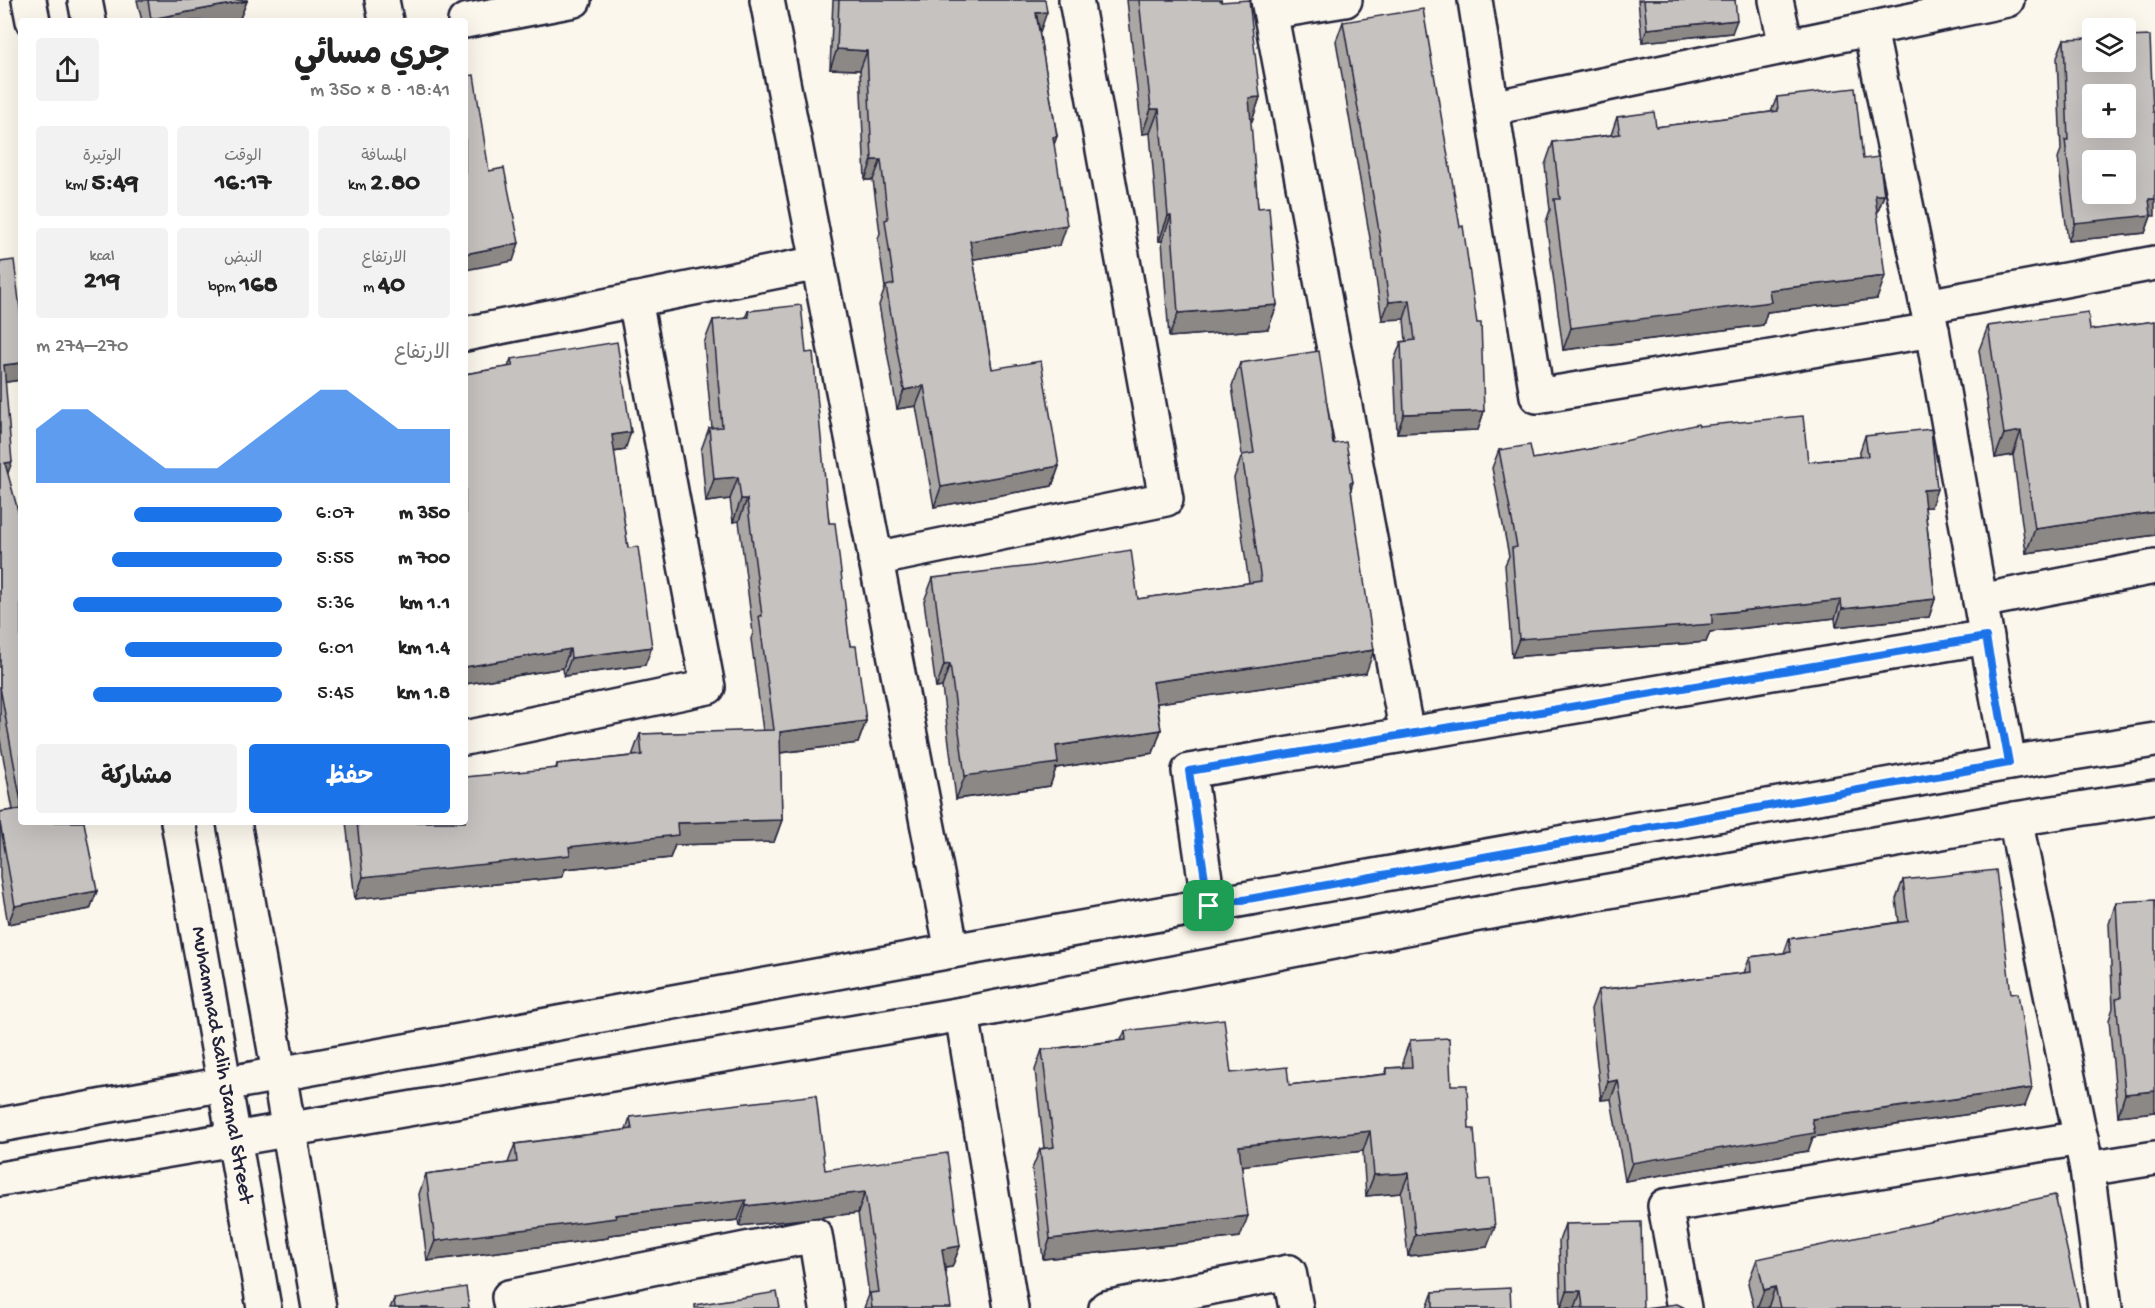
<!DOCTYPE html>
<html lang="ar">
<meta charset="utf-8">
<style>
:root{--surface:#fff;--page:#f2f2f2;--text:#222;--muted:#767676;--accent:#1a73e8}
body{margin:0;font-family:"Gochi Hand","Playpen Sans Arabic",sans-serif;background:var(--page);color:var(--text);direction:rtl;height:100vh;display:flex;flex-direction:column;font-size:22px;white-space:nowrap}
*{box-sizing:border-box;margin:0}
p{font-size:20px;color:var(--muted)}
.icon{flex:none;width:33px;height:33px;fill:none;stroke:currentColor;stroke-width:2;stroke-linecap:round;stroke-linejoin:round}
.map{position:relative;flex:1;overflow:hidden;direction:ltr}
.panel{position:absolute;left:18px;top:18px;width:450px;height:807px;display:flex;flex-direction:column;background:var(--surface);border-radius:6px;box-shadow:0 6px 24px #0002;direction:rtl}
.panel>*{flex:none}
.buttons{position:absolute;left:2082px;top:18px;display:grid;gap:12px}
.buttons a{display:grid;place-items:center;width:54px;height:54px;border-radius:6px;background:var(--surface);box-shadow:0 6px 24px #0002;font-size:30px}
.pin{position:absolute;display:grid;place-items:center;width:51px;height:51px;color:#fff;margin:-26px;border-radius:12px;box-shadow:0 3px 9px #0006}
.round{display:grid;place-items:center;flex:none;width:63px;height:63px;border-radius:6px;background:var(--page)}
.headline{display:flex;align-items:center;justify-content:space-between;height:102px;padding:0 18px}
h1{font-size:33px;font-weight:700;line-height:45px}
.metrics{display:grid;grid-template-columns:repeat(3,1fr);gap:9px;height:102px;padding:6px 18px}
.metrics div{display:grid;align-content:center;border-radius:6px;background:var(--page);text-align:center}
.metrics b{font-size:26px;font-weight:700}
.metrics small{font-size:16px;font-weight:400}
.metrics p{font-size:16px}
.chart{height:168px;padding:12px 18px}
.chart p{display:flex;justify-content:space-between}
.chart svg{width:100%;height:108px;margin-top:6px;fill:var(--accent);opacity:.7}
.button{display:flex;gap:12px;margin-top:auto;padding:12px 18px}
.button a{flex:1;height:69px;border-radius:6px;background:var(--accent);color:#fff;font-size:24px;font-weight:700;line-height:69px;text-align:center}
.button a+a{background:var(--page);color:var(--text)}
ul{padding:0 18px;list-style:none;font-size:20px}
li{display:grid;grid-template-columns:96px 72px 1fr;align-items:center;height:45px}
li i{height:15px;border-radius:8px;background:var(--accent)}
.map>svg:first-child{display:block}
</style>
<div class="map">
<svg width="2155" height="1308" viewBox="0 0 2155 1308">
<rect width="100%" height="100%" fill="#fbf7ec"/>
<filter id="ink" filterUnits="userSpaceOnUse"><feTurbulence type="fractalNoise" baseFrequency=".0167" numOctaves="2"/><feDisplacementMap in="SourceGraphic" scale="12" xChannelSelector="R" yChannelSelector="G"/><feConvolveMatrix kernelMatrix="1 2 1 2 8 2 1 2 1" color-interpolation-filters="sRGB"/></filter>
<g filter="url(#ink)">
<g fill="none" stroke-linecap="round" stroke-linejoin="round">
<defs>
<g id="minor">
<path d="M 29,0 L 33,21"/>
<path d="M 85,0 L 89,21"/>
<path d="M 382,0 L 386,21"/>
<path d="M 767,0 L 952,951"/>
<path d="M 1268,0 L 1407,734"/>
<path d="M 1475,0 L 1537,396 L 1932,330"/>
<path d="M 1776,0 L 1786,46"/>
<path d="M 1271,12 L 1345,0"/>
<path d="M 465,21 L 574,0"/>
<path d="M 1870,29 L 1932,330 L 2009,763"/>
<path d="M 1492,108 L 2007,0"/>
<path d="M 1927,306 L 2155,263"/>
<path d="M 465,334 L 818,263"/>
<path d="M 875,559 L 1166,499 L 1076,0"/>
<path d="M 1980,601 L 2155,567"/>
<path d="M 465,738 L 708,687 L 635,300"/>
<path d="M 2015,819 L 2087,1169 L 2105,1308"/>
<path d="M 178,822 L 264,1308"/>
<path d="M 234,822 L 279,1073 L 319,1308"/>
<path d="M 1209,906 L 1189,771 L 1987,637"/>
<path d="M 962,1014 L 1011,1308"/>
<path d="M 0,1125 L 952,951 L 2009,763 L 2155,740"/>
<path d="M 2087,1169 L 2155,1158"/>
<path d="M 0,1179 L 962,1014 L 1473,915 L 2015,819 L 2155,797"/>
<path d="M 511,1308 L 509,1297 L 815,1235 L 827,1308"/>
<path d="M 1106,1308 L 1289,1272 L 1296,1308"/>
<path d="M 1684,1308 L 1665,1206 L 2081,1138"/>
</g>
</defs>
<use href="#minor" stroke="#22223b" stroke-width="38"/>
<use href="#minor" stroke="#fbf7ec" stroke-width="33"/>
</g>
<g fill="#aaa7a5" stroke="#22223b" stroke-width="1.5">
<path d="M 137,0 L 247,0 L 247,1 L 240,18 L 227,21 L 142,21 Z"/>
<path d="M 833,0 L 1045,0 L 1039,32 L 1057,136 L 1054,144 L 1060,245 L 973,259 L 992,369 L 1059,466 L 1052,486 L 934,507 L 916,406 L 897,409 L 879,305 L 885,288 L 878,239 L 880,233 L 873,180 L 865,180 L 860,70 L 830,69 Z"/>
<path d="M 1127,0 L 1221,0 L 1260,97 L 1252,121 L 1250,121 L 1258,208 L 1277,305 L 1268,329 L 1169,337 L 1162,241 L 1159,241 L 1150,133 L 1142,134 Z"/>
<path d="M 1638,0 L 1735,0 L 1732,33 L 1642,42 Z"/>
<path d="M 1343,22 L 1484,411 L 1478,430 L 1397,433 L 1394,361 L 1401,342 L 1406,341 L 1404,319 L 1382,320 L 1371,244 L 1336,41 Z"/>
<path d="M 2064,39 L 2151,216 L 2145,233 L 2068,241 L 2058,158 L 2061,150 L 2057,57 Z"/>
<path d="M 1777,97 L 1863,159 L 1884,195 L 1877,213 L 1877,299 L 1767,312 L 1763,325 L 1563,350 L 1546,222 L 1550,210 L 1545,165 L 1553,142 L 1611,135 L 1617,117 L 1656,127 L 1771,112 Z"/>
<path d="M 0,262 L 21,317 L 21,378 L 20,380 L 5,382 L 7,474 L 21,522 L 21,822 L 97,891 L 90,909 L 8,924 L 0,878 L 0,812 L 13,810 L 0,740 Z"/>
<path d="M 748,311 L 806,353 L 829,523 L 850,646 L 866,721 L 858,743 L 780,753 L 782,820 L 774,842 L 675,845 L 670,858 L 565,869 L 562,877 L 355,899 L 346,822 L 465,822 L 556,768 L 557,764 L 632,756 L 640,734 L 763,731 L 751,639 L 753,633 L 739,521 L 733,522 L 730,499 L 706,502 L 701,450 L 709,428 L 712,428 L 704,343 L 713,320 L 745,318 Z"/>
<path d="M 2155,321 L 2155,535 L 2026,553 L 2013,455 L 1995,458 L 1979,350 L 1988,326 L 2090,330 Z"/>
<path d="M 511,359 L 625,450 L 614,452 L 645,665 L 564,676 L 563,668 L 465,684 L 465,374 L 508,367 Z"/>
<path d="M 1240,363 L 1333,444 L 1353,482 L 1351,489 L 1366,673 L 1157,703 L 1161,730 L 1153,753 L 1056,768 L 1050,786 L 956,799 L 942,687 L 936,688 L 924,601 L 933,578 L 1138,599 L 1249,583 L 1234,478 L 1242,455 L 1232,386 Z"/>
<path d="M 1699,426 L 1808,462 L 1859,457 L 1859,454 L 1865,436 L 1931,507 L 1925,507 L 1935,599 L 1929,617 L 1836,627 L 1835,618 L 1710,632 L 1706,642 L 1512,657 L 1505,565 L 1509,556 L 1492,468 L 1499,450 L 1533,459 L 1590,449 Z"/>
<path d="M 1903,880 L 2025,1106 L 1813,1137 L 1808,1151 L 1625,1181 L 1611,1099 L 1601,1100 L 1591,1009 L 1598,990 L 1744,973 L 1750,957 L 1784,953 L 1789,939 L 1899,922 L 1896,899 Z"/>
<path d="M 2116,902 L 2155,1112 L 2118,1116 L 2109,1020 L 2113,1008 L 2109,924 Z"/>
<path d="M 1125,1031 L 1231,1073 L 1289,1085 L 1385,1074 L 1387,1068 L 1403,1067 L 1403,1060 L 1410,1040 L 1451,1085 L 1469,1129 L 1478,1180 L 1487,1247 L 1408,1256 L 1401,1193 L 1366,1196 L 1363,1151 L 1242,1165 L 1240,1237 L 1043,1259 L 1032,1169 L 1040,1149 L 1044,1148 L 1035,1070 L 1042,1050 L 1121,1040 Z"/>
<path d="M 630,1117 L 825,1170 L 960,1246 L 952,1267 L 945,1268 L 950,1308 L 864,1308 L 869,1295 L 858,1213 L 739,1226 L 738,1220 L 609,1235 L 608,1238 L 427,1261 L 419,1194 L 426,1174 L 508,1163 L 515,1144 L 626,1130 Z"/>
<path d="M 1565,1224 L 1643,1308 L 1561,1308 L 1559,1241 Z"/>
<path d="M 1757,1259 L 2080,1308 L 1754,1308 L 1748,1283 Z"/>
<path d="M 1433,1292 L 1511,1308 L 1427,1308 Z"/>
<path d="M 394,1299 L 469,1308 L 390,1308 Z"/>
</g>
<g fill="#8b8886" stroke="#22223b" stroke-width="1.5">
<path d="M 247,1 L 240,18 L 227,21 L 151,21 L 151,19 Z"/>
<path d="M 1047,12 L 1040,32 L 1036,13 Z"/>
<path d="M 1737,20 L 1732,33 L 1642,42 L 1647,29 Z"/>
<path d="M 837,49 L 867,51 L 860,70 L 830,69 Z"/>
<path d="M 1260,97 L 1252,121 L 1240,122 L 1249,98 Z"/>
<path d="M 1151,109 L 1159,109 L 1150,133 L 1142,134 Z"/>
<path d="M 1057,136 L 1050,156 L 1053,137 Z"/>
<path d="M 872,160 L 881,160 L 873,180 L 865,180 Z"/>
<path d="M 1875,195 L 1884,195 L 1876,217 Z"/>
<path d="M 2149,199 L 2155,199 L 2155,216 L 2151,216 L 2145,233 L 2068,241 L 2075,223 Z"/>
<path d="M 1168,216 L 1171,216 L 1162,241 L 1159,241 Z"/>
<path d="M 1067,225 L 1060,245 L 963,261 L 970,241 Z"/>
<path d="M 519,243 L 513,261 L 465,270 L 465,254 Z"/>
<path d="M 1885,276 L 1877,299 L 1767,312 L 1763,325 L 1563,350 L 1571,328 L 1769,290 Z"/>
<path d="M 1410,300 L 1404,319 L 1382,320 L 1389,302 Z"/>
<path d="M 1277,305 L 1268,329 L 1169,337 L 1178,313 Z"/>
<path d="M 21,363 L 21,378 L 20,380 L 0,383 L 4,365 Z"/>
<path d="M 924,386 L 916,406 L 897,409 L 904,390 Z"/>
<path d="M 1484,411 L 1478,430 L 1397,433 L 1404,414 Z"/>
<path d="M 2021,431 L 2013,455 L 1995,458 L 2004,434 Z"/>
<path d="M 631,432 L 625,450 L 606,453 L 612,435 Z"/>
<path d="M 12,462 L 5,481 L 5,463 Z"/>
<path d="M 1059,466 L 1052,486 L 934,507 L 941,487 Z"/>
<path d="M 738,477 L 730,499 L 706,502 L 714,479 Z"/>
<path d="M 1937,489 L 1931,507 L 1916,508 L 1923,490 Z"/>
<path d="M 741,499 L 747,499 L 739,521 L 733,522 Z"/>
<path d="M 2155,512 L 2155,535 L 2026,553 L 2035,529 Z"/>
<path d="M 1935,599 L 1929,617 L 1836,627 L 1842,609 Z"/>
<path d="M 1841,600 L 1835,618 L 1710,632 L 1706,642 L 1512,657 L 1519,639 L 1712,614 Z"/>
<path d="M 652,647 L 645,665 L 564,676 L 571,658 Z"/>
<path d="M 570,649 L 563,668 L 465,684 L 465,667 Z"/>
<path d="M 1374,650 L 1366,673 L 1145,705 L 1153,682 Z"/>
<path d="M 950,664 L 942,687 L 936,688 L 944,665 Z"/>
<path d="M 866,721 L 858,743 L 771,754 L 780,732 Z"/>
<path d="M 1161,730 L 1153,753 L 1056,768 L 1050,786 L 956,799 L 965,776 L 1056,746 Z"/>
<path d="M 782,820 L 774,842 L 675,845 L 670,858 L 565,869 L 562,877 L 355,899 L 363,877 L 569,847 L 677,823 Z"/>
<path d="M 97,891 L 90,909 L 8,924 L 15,906 Z"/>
<path d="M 1618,1080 L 1611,1099 L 1601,1100 L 1608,1082 Z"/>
<path d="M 2032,1088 L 2025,1106 L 1813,1137 L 1808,1151 L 1625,1181 L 1632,1163 L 1812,1119 Z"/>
<path d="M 2155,1091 L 2155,1112 L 2118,1116 L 2125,1094 Z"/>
<path d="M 1370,1131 L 1363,1151 L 1232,1167 L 1239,1146 Z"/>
<path d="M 1409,1173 L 1401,1193 L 1366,1196 L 1374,1175 Z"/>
<path d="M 865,1192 L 858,1213 L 739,1226 L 746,1206 Z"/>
<path d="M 746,1200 L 738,1220 L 609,1235 L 608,1238 L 427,1261 L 435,1241 L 615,1215 Z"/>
<path d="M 1248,1216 L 1240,1237 L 1043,1259 L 1050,1239 Z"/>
<path d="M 1495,1227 L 1487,1247 L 1408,1256 L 1415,1235 Z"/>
<path d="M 960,1246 L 952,1267 L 935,1269 L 942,1249 Z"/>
<path d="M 1775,1287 L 1768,1308 L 1757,1308 L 1764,1290 Z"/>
<path d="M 1567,1291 L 1581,1291 L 1575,1308 L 1561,1308 Z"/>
</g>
<g fill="#c6c2c0" stroke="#22223b" stroke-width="1.5" fill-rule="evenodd">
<path d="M 148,0 L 247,0 L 247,1 L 151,19 Z"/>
<path d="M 839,0 L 1045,0 L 1047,12 L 1036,13 L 1057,136 L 1053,137 L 1067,225 L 970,241 L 992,369 L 1041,361 L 1059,466 L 941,487 L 924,386 L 904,390 L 886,286 L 894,284 L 885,220 L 888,219 L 881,160 L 872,160 L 867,51 L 837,49 Z"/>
<path d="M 1139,0 L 1221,0 L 1221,2 L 1249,0 L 1260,97 L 1249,98 L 1258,208 L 1269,207 L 1277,305 L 1178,313 L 1171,216 L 1168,216 L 1159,109 L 1151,109 Z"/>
<path d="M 1644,0 L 1735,0 L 1737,20 L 1647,29 Z"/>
<path d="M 1423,9 L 1460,227 L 1463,226 L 1477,323 L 1481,323 L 1484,411 L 1404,414 L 1401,342 L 1415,340 L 1410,300 L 1389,302 L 1378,225 L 1343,22 Z"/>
<path d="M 2150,36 L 2153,112 L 2155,112 L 2155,199 L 2149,199 L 2151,215 L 2075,223 L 2065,140 L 2068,140 L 2064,39 L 2092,38 L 2092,62 L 2126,62 L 2126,37 ZM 2092,94 L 2126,94 L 2126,128 L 2092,128 ZM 2092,160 L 2126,160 L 2126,194 L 2092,194 Z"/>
<path d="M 474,75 L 489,171 L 504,168 L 519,243 L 465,254 L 465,76 Z"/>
<path d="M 1855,88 L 1863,159 L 1879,157 L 1884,195 L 1875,195 L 1885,276 L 1769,290 L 1771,302 L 1571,328 L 1554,199 L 1560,199 L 1553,142 L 1620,134 L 1617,117 L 1654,112 L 1656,127 L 1778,111 L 1777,97 Z"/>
<path d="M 14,260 L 21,317 L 21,363 L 4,365 L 12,462 L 5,463 L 21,522 L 21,802 L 0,687 L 0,262 Z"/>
<path d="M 801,305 L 806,353 L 813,352 L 829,523 L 835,523 L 850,646 L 856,646 L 866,721 L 780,732 L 782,820 L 677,823 L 678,835 L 569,847 L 570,855 L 363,877 L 357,822 L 465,822 L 465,777 L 557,768 L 557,764 L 642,755 L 640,734 L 774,730 L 759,616 L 762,616 L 747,499 L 741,499 L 738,477 L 714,479 L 709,428 L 722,427 L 713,320 L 749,317 L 748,311 Z"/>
<path d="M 2088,312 L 2090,330 L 2155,321 L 2155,512 L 2035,529 L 2021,431 L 2004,434 L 1988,326 Z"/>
<path d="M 617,342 L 631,432 L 612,435 L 628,548 L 638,547 L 652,647 L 571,658 L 570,649 L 465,667 L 465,374 L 513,366 L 511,359 Z"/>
<path d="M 1319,351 L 1333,444 L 1346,442 L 1353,482 L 1350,483 L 1374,650 L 1153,682 L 1161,730 L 1056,746 L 1058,763 L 965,776 L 950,664 L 944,665 L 933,578 L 1032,566 L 1131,550 L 1138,599 L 1261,581 L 1242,455 L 1254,453 L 1240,363 Z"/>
<path d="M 1803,416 L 1808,462 L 1868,456 L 1865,436 L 1931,429 L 1937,489 L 1923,490 L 1935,599 L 1842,609 L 1841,600 L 1712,614 L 1712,624 L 1519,639 L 1512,548 L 1517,547 L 1499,450 L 1530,445 L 1533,459 L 1590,449 L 1698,424 L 1699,426 Z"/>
<path d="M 21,809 L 21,822 L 84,822 L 97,891 L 15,906 L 0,823 L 0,812 Z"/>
<path d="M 1996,870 L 2011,994 L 2018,993 L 2032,1088 L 1812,1119 L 1815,1133 L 1632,1163 L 1618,1080 L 1608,1082 L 1598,990 L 1751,972 L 1750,957 L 1791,952 L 1789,939 L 1908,921 L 1903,880 Z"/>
<path d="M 2155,900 L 2155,1091 L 2125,1094 L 2116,999 L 2121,998 L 2116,902 Z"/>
<path d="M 1224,1019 L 1231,1073 L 1287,1067 L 1289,1085 L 1387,1074 L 1387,1068 L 1412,1067 L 1410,1040 L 1449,1038 L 1451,1085 L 1467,1085 L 1469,1129 L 1474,1129 L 1478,1180 L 1490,1179 L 1495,1227 L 1415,1235 L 1409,1173 L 1374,1175 L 1370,1131 L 1239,1146 L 1248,1216 L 1050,1239 L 1040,1149 L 1054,1147 L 1042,1050 L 1126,1040 L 1125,1031 Z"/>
<path d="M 816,1095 L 825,1170 L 947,1153 L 960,1246 L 942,1249 L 951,1308 L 872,1308 L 870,1293 L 879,1292 L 865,1192 L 746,1206 L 746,1200 L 615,1215 L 616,1218 L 435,1241 L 426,1174 L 517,1162 L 515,1144 L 632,1129 L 630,1117 Z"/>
<path d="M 2055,1195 L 2080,1308 L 1780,1308 L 1775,1287 L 1764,1290 L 1757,1259 Z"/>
<path d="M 1641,1222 L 1643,1308 L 1583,1308 L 1581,1291 L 1567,1291 L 1565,1224 Z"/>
<path d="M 466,1287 L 469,1308 L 395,1308 L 394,1299 Z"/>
<path d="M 1510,1288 L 1511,1308 L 1433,1308 L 1433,1292 Z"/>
<path d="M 777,1292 L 780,1308 L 695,1308 L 695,1305 Z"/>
<path d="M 1677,1304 L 1685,1308 L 1644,1308 Z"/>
</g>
</g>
<g fill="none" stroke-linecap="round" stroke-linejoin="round" filter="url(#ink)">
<defs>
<path id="route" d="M 1986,637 L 2009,763 L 1209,906 L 1189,771 Z"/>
</defs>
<use href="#route" stroke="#fff" stroke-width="12"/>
<use href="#route" stroke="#1a73e8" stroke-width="8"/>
</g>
<g text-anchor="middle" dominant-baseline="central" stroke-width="4.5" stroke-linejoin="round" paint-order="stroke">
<g font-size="22" fill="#22223b" stroke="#fbf7ec">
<text transform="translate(221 1065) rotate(80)">Muhammad Salih Jamal Street</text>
</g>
</g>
</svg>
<div class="buttons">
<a><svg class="icon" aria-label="layers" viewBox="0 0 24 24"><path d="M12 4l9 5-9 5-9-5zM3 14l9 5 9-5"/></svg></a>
<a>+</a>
<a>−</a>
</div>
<div class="pin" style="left:1209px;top:906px;background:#1e9e55"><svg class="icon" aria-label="arrive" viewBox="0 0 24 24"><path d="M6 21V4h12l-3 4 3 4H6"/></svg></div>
<section class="panel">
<div class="headline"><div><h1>جري مسائي</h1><p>18:41 · 8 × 350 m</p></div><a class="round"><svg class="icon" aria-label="share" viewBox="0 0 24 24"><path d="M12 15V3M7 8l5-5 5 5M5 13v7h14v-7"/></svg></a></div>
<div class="metrics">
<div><p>المسافة</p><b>2.80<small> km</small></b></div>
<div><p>الوقت</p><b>16:17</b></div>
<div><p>الوتيرة</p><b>5:49<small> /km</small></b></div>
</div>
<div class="metrics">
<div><p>الارتفاع</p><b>40<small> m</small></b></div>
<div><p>النبض</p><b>168<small> bpm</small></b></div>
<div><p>kcal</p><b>219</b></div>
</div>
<div class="chart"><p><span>الارتفاع</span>270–274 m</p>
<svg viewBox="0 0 160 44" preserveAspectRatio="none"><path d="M0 44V22L10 14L20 14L30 22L40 30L50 38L60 38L70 38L80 30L90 22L100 14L110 6L120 6L130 14L140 22L150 22L160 22V44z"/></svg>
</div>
<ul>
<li><b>350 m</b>6:07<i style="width:60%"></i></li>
<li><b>700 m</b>5:55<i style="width:69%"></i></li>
<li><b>1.1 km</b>5:36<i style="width:85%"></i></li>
<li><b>1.4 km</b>6:01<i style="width:64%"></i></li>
<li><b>1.8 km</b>5:45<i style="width:77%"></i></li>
</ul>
<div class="button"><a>حفظ</a><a>مشاركة</a></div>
</section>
</div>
